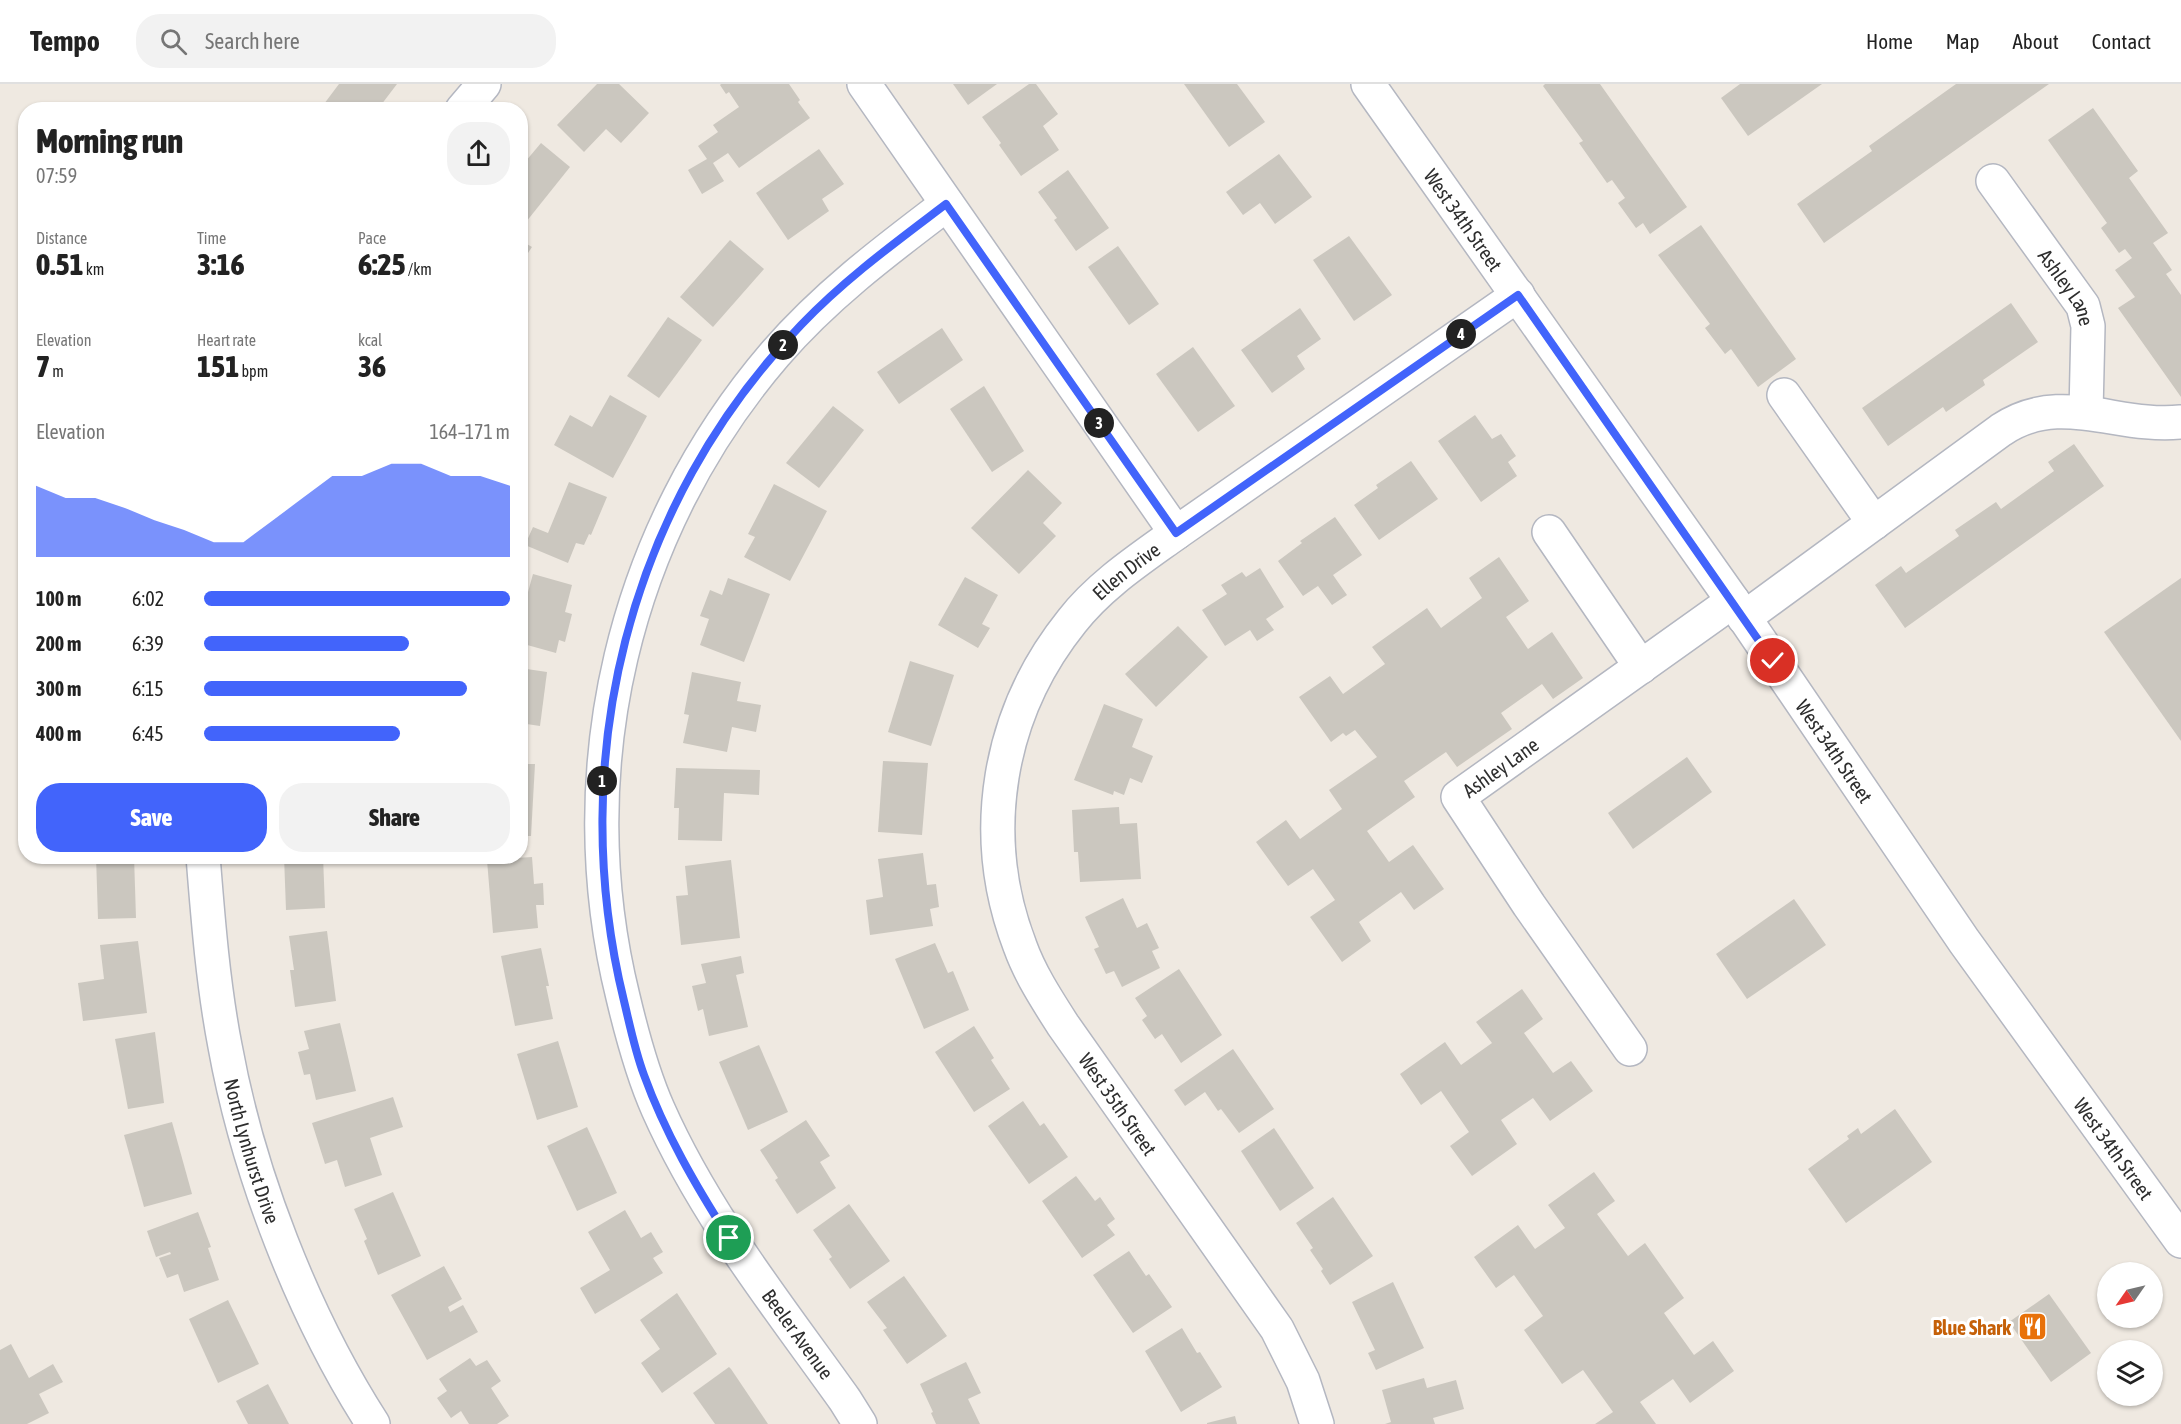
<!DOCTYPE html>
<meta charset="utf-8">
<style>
:root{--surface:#fff;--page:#f2f2f2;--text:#222;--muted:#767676;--line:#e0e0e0;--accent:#4264fb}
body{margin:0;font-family:"Asap Condensed",sans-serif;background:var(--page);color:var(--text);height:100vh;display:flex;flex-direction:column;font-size:22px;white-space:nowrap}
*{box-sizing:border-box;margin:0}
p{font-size:20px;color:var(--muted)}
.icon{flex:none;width:33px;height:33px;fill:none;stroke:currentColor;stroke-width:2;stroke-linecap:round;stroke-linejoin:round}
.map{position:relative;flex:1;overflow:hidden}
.sheet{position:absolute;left:18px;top:18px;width:510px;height:762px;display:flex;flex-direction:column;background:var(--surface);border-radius:24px;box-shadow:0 2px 4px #0004}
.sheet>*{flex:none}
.needle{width:39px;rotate:236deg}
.controls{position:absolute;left:2097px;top:1178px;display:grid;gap:12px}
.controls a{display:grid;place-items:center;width:66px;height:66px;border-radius:50%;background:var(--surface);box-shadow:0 2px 4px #0004;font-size:30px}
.pin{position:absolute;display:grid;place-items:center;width:51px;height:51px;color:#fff;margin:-26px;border:3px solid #fff;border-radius:50%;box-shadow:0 2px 6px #0007}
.km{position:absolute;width:30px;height:30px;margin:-15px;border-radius:50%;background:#222;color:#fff;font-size:16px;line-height:30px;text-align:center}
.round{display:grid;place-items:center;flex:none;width:63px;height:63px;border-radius:24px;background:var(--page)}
.summary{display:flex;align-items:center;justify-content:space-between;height:102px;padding:0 18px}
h1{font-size:33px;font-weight:800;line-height:45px}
.stats{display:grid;grid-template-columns:repeat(3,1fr);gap:9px;height:102px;padding:6px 18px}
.stats div{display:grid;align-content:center}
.stats b{font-size:30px;font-weight:800}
.stats small{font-size:16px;font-weight:400}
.stats p{font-size:16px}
.chart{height:168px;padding:12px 18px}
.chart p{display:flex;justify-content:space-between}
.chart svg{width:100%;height:108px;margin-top:6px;fill:var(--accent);opacity:.7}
.action{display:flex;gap:12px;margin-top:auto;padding:12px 18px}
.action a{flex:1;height:69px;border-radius:24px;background:var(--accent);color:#fff;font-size:24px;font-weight:800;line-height:69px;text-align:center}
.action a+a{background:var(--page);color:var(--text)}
ul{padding:0 18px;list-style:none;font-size:20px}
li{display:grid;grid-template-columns:96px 72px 1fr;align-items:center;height:45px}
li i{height:15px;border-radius:8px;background:var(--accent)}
header{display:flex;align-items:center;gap:36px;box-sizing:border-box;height:84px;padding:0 30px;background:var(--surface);border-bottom:2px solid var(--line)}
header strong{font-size:28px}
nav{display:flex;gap:33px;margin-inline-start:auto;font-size:21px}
.search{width:420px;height:54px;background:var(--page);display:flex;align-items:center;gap:15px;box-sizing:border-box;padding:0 21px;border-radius:24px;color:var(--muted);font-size:22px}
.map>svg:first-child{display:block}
</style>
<header>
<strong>Tempo</strong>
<div class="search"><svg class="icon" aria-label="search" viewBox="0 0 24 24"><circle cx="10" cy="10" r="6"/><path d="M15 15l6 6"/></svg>Search here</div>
<nav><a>Home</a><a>Map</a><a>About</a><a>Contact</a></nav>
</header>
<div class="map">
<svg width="2181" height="1340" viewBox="0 0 2181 1340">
<rect width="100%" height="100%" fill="#efe9e1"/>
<g fill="#cbc7bf">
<path d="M 339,0 L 397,0 L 378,25 L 376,23 L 374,26 L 323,26 L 321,24 Z"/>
<path d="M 597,0 L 619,0 L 649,29 L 621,59 L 606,45 L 584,68 L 557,41 Z"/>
<path d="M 721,0 L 789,0 L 800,16 L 798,18 L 810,34 L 739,84 L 728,69 L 713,79 L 724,97 L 702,110 L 688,86 L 707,75 L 698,62 L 718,48 L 713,41 L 739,23 L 729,8 L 726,10 L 720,1 Z"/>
<path d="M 953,0 L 997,0 L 968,21 Z"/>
<path d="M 1029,0 L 1036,0 L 1058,30 L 1043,42 L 1059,66 L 1021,92 L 999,61 L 1001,59 L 982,33 Z"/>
<path d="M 1184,0 L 1237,0 L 1265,38 L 1229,63 Z"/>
<path d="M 1545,0 L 1600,0 L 1687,123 L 1650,150 L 1643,139 L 1636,144 L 1618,119 L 1625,114 L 1612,96 L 1607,99 L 1579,59 L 1583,57 L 1543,2 Z"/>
<path d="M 1740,0 L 1822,0 L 1748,52 L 1721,14 Z"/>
<path d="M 1956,0 L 2049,0 L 1824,159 L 1797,120 L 1872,67 L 1869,62 Z"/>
<path d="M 2093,24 L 2138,87 L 2129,94 L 2168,149 L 2153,159 L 2172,186 L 2166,190 L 2181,211 L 2181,313 L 2118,224 L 2135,213 L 2115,186 L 2132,174 L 2125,165 L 2119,169 L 2101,144 L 2107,139 L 2048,56 Z"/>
<path d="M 541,59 L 570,83 L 526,138 L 520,134 L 520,84 Z"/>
<path d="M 819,65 L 844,100 L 822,115 L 829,127 L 788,156 L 756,109 Z"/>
<path d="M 1279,70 L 1312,113 L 1275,140 L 1260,119 L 1243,131 L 1226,108 Z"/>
<path d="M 1068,86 L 1109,144 L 1076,167 L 1054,136 L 1057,134 L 1038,108 Z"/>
<path d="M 1701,141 L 1796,275 L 1758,303 L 1731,265 L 1725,270 L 1705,244 L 1710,240 L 1658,171 Z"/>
<path d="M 1349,152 L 1392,211 L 1354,237 L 1313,176 Z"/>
<path d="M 520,156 L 532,163 L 520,181 Z"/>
<path d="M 730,156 L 764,185 L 713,243 L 680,213 Z"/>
<path d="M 1118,162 L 1159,220 L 1129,241 L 1088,183 Z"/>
<path d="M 2011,219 L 2038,258 L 1983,296 L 1985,301 L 1946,328 L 1943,323 L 1888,362 L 1862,324 Z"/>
<path d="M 1300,224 L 1321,255 L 1297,272 L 1305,285 L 1272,309 L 1241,266 Z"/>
<path d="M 668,233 L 702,256 L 659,314 L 627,292 Z"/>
<path d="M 942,244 L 963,276 L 899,320 L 877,288 Z"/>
<path d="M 1193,263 L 1235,322 L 1198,348 L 1156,290 Z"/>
<path d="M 984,302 L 1024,367 L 992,388 L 950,325 Z"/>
<path d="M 610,311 L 647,332 L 613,394 L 554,361 L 570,331 L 592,343 Z"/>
<path d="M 833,322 L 864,346 L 819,404 L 786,379 Z"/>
<path d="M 1475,331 L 1492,355 L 1501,350 L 1516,372 L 1508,378 L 1517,392 L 1481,418 L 1438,357 Z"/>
<path d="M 2074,360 L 2104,402 L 1905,544 L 1875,501 L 1901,482 L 1906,489 L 1959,452 L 1955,446 L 1996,418 L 2001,425 L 2054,387 L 2048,378 Z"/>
<path d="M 1411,377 L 1438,415 L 1379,456 L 1354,421 L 1378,404 L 1376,401 Z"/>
<path d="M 1028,386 L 1062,419 L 1043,439 L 1056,452 L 1019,490 L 971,444 Z"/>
<path d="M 569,398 L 607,413 L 591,451 L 589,450 L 584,461 L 576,459 L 568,479 L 525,461 L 533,443 L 548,449 Z"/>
<path d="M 774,400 L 827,427 L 790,497 L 744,473 L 755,453 L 748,450 Z"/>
<path d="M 1335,433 L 1362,471 L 1333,491 L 1347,511 L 1332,521 L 1318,502 L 1303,512 L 1278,477 L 1302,459 L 1300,457 Z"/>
<path d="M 1499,473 L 1529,517 L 1506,533 L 1528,565 L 1552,548 L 1583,594 L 1553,615 L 1542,600 L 1501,629 L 1512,645 L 1457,683 L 1446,668 L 1404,697 L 1415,713 L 1367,747 L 1389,778 L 1413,761 L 1444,805 L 1414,826 L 1401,808 L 1359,838 L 1371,857 L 1342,878 L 1310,833 L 1335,816 L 1313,785 L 1288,802 L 1256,758 L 1286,736 L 1300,755 L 1342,725 L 1329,706 L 1377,673 L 1355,646 L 1346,652 L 1343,649 L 1331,658 L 1299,613 L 1330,592 L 1343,610 L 1385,580 L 1372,563 L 1427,524 L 1441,544 L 1482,514 L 1469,494 Z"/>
<path d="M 1260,484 L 1284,523 L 1266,535 L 1274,546 L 1257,557 L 1250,546 L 1225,562 L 1202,526 L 1227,510 L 1221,501 L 1242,488 L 1246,493 Z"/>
<path d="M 533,490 L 572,501 L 565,528 L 572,530 L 565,558 L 559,556 L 556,569 L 520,559 L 520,537 Z"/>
<path d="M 965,493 L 998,511 L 982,540 L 990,544 L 978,564 L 938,541 Z"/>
<path d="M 728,494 L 770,510 L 744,578 L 700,561 L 709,535 L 700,532 L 710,506 L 722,511 Z"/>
<path d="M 2181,494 L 2181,657 L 2104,548 Z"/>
<path d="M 1178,542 L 1208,573 L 1156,623 L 1125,590 Z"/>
<path d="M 910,577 L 954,591 L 931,662 L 888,648 Z"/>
<path d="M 520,584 L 547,588 L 540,642 L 520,639 Z"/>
<path d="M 692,588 L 741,598 L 737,617 L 761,621 L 756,648 L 732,643 L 727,668 L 683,659 L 689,631 L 684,630 Z"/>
<path d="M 1104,620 L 1143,635 L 1132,663 L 1153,672 L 1142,699 L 1130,694 L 1124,711 L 1114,707 L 1113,711 L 1074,696 Z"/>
<path d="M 1687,673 L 1712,708 L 1633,765 L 1608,729 Z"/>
<path d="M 883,677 L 928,679 L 922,751 L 878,748 Z"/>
<path d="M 520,680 L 535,680 L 531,752 L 520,752 Z"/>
<path d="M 676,684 L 760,686 L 759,711 L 724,709 L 722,757 L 678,756 L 679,724 L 674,724 Z"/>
<path d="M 1119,723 L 1120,740 L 1137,739 L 1141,795 L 1080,798 L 1078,768 L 1074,768 L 1072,726 Z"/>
<path d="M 923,769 L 927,801 L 936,800 L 939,823 L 930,825 L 933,842 L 870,851 L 866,816 L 883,813 L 878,775 Z"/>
<path d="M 96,772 L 134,772 L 136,834 L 98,835 Z"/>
<path d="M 284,772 L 323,772 L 325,824 L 286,826 Z"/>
<path d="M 532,773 L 534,800 L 543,799 L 544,821 L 536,821 L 538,844 L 493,849 L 487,776 Z"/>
<path d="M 731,776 L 740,854 L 681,861 L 676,812 L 688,811 L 685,782 Z"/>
<path d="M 1123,814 L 1137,844 L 1147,839 L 1159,864 L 1152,867 L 1160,884 L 1122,903 L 1114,887 L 1106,890 L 1094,865 L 1099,863 L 1085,833 Z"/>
<path d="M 1794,815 L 1826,861 L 1747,915 L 1716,870 Z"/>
<path d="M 327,847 L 336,917 L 295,923 L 290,886 L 294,886 L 289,852 Z"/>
<path d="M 138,857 L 147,929 L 83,937 L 78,899 L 104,895 L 100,861 Z"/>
<path d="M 935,859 L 948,889 L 953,887 L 969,926 L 924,945 L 895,875 Z"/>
<path d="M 541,864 L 549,902 L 546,902 L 553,935 L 515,942 L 501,872 Z"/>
<path d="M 741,872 L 744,889 L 736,891 L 748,943 L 709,952 L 703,925 L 698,927 L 692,902 L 706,899 L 701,880 Z"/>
<path d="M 1179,885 L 1222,951 L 1181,979 L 1162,950 L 1155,955 L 1142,936 L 1147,932 L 1135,914 Z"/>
<path d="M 1522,905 L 1543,935 L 1524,949 L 1553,989 L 1571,977 L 1593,1007 L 1550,1037 L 1533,1014 L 1501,1036 L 1517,1060 L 1472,1092 L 1450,1062 L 1469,1048 L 1441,1007 L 1421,1021 L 1400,990 L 1445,958 L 1461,981 L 1492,959 L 1476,938 Z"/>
<path d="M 340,939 L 356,1007 L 316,1016 L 310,990 L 304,991 L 298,968 L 309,965 L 304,947 Z"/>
<path d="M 974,942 L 994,974 L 991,976 L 1010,1005 L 974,1028 L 935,968 Z"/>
<path d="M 155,948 L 164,1019 L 128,1025 L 115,955 Z"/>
<path d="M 558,957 L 578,1023 L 537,1036 L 517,970 Z"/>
<path d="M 759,961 L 788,1028 L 748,1046 L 719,978 Z"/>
<path d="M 1233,965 L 1274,1025 L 1239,1049 L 1221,1025 L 1218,1027 L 1205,1008 L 1185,1022 L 1174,1006 Z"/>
<path d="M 393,1013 L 403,1043 L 370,1054 L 382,1091 L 345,1103 L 337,1076 L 325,1080 L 312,1039 Z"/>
<path d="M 1023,1017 L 1040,1042 L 1044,1039 L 1068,1073 L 1029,1100 L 988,1042 Z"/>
<path d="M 1895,1025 L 1932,1078 L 1846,1139 L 1808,1085 L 1849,1055 L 1847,1052 L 1858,1044 L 1861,1050 Z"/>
<path d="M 806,1036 L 830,1072 L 820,1078 L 836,1104 L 797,1130 L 775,1096 L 778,1094 L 760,1066 Z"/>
<path d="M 172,1038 L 192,1110 L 144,1123 L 124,1051 Z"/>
<path d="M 587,1043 L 617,1109 L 577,1127 L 547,1062 Z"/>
<path d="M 1274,1044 L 1314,1104 L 1280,1127 L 1241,1067 Z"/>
<path d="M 1594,1088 L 1615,1117 L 1597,1130 L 1628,1172 L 1645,1159 L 1684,1214 L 1664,1229 L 1694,1271 L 1713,1257 L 1734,1287 L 1690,1319 L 1673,1295 L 1640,1318 L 1656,1340 L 1595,1340 L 1613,1328 L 1583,1286 L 1562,1300 L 1524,1246 L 1543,1232 L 1514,1191 L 1496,1204 L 1474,1173 L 1518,1141 L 1535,1165 L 1565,1144 L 1548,1121 Z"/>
<path d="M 1076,1092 L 1095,1117 L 1100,1113 L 1115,1135 L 1107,1141 L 1115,1151 L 1082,1174 L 1042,1117 Z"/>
<path d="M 393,1108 L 421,1172 L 378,1191 L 364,1157 L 367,1155 L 354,1125 Z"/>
<path d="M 1333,1113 L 1373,1172 L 1330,1201 L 1321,1187 L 1323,1185 L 1310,1166 L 1313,1164 L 1296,1139 Z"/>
<path d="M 849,1120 L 890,1177 L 850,1205 L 829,1175 L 832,1173 L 813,1146 Z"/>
<path d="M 625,1126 L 641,1154 L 651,1148 L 663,1168 L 653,1174 L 663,1189 L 595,1230 L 580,1204 L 610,1186 L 588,1148 Z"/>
<path d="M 198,1128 L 211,1163 L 208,1164 L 219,1196 L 184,1208 L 178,1190 L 167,1194 L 159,1174 L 171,1170 L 170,1168 L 156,1173 L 147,1147 Z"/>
<path d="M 1129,1167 L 1146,1192 L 1149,1190 L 1172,1223 L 1133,1249 L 1093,1191 Z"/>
<path d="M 444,1182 L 462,1215 L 448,1223 L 450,1228 L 463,1221 L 478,1248 L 427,1276 L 391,1211 Z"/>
<path d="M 904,1192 L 947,1252 L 907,1280 L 883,1246 L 887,1244 L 867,1218 Z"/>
<path d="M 1393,1198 L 1424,1264 L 1376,1286 L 1368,1269 L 1375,1266 L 1352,1218 Z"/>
<path d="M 677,1209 L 717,1270 L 662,1309 L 641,1279 L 660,1265 L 640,1236 Z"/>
<path d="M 2049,1210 L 2091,1269 L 2051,1298 L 2009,1238 Z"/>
<path d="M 228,1216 L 259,1280 L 218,1299 L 189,1235 Z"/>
<path d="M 1182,1244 L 1197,1269 L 1200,1268 L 1222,1303 L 1181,1328 L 1145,1267 Z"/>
<path d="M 11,1260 L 29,1294 L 53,1280 L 63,1298 L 39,1310 L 49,1329 L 27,1340 L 0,1340 L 0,1266 Z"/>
<path d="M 470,1274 L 476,1282 L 487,1276 L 501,1297 L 491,1304 L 509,1332 L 497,1340 L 469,1340 L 461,1327 L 451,1334 L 437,1314 L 447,1307 L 439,1295 Z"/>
<path d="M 966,1278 L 981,1309 L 968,1315 L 980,1340 L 936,1340 L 931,1329 L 933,1328 L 920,1300 Z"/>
<path d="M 729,1283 L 731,1285 L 768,1340 L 715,1340 L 693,1309 Z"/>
<path d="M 1424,1294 L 1427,1304 L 1456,1296 L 1464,1325 L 1433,1334 L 1435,1340 L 1385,1340 L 1391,1338 L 1382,1306 Z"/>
<path d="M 268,1300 L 289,1340 L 248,1340 L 236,1317 Z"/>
<path d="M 1235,1332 L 1237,1340 L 1207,1340 L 1207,1339 Z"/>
</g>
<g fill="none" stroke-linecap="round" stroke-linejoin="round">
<defs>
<g id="minor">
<path d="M 864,0 L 1176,449"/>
<path id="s1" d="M 1368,0 L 1733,517 L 1964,857 L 2181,1157"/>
<path d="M 462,26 L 484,0"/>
<path id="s2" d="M 1993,97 L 2083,222 L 2088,242 L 2086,328"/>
<path d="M 1784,311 L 1874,439"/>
<path d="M 1549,448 L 1641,583"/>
<path d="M 1744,534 L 2001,346 C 2060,306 2118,345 2181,338"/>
<path id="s3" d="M 203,772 C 208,835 213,900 225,962 C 248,1089 303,1231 373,1340"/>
<path id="s4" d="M 1630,965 L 1529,821 L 1458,713 L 1733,517"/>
<path d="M 860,1340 L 845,1316 C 778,1222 705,1131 658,1025 C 642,989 632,951 623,913 C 567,687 623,447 775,270 C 825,212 885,167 947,120"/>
<path id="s5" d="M 1317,1340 L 1303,1297 L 1277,1245 L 1063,941 C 1047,916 1030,890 1020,862 C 977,750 998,629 1072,537 C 1100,501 1140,475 1176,449 L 1518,211"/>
</g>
</defs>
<use href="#minor" stroke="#b4b7c1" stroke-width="36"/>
<use href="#minor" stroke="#fff" stroke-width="33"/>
</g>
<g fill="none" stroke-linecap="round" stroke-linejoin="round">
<defs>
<path id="route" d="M 729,1154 C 696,1102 665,1049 644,991 C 635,967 630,942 624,917 C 565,677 628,420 801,241 C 845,195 896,158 946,120 L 1176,449 L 1518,211 L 1773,577"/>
</defs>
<use href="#route" stroke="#fff" stroke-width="12"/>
<use href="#route" stroke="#4264fb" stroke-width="8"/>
</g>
<defs>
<symbol id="restaurant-square" viewBox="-11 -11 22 22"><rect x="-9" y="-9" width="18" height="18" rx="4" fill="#e8710a" stroke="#fff"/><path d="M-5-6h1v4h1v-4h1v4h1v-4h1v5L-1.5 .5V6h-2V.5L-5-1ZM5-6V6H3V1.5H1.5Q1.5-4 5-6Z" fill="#fff"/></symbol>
</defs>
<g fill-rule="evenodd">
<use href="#restaurant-square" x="2016" y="1226" width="33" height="33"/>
</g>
<g text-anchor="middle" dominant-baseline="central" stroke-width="6" stroke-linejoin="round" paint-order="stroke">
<g font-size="20" fill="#2e2e2e" stroke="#fff">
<text stroke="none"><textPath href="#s1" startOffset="166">West 34th Street</textPath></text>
<text stroke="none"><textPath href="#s2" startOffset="130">Ashley Lane</textPath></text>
<text stroke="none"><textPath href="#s5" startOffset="984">Ellen Drive</textPath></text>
<text stroke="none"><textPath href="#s1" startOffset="814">West 34th Street</textPath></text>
<text stroke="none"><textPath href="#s4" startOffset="357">Ashley Lane</textPath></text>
<text transform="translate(1118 1020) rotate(55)">West 35th Street</text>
<text stroke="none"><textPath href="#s1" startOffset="1300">West 34th Street</textPath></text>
<text stroke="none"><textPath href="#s3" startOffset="300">North Lynhurst Drive</textPath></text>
<text transform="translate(798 1250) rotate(54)">Beeler Avenue</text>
</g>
<g font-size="20" font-weight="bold" fill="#c56008" stroke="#fff" text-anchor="end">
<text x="2011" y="1243">Blue Shark</text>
</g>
</g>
</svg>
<div class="controls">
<a><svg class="needle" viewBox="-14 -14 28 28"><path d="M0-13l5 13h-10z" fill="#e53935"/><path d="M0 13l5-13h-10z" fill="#767676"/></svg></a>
<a><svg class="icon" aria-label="layers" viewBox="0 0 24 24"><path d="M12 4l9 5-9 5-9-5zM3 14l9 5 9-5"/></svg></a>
</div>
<div class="pin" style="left:729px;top:1154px;background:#1e9e55"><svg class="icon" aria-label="arrive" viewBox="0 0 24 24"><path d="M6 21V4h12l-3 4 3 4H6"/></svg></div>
<div class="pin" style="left:1773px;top:577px;background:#d93025"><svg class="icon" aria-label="check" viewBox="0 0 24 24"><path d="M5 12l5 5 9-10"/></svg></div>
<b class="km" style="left:602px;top:697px">1</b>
<b class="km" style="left:783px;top:261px">2</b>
<b class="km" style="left:1099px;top:339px">3</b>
<b class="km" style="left:1461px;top:250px">4</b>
<section class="sheet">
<div class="summary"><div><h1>Morning run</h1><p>07:59</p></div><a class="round"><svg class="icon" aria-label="share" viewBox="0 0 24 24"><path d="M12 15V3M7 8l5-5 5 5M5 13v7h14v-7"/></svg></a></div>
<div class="stats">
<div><p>Distance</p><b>0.51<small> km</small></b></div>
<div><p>Time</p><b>3:16</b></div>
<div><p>Pace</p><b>6:25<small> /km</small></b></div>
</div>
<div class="stats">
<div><p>Elevation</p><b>7<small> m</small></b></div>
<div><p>Heart rate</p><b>151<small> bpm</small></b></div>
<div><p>kcal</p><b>36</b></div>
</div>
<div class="chart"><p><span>Elevation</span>164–171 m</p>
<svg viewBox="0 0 160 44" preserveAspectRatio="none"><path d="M0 44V15L10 20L20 20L30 24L40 29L50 33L60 38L70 38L80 29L90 20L100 11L110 11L120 6L130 6L140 11L150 11L160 15V44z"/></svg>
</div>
<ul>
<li><b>100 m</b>6:02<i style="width:100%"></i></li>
<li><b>200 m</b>6:39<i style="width:67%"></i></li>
<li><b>300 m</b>6:15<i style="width:86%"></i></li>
<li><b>400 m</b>6:45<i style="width:64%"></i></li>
</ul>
<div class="action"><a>Save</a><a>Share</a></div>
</section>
</div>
